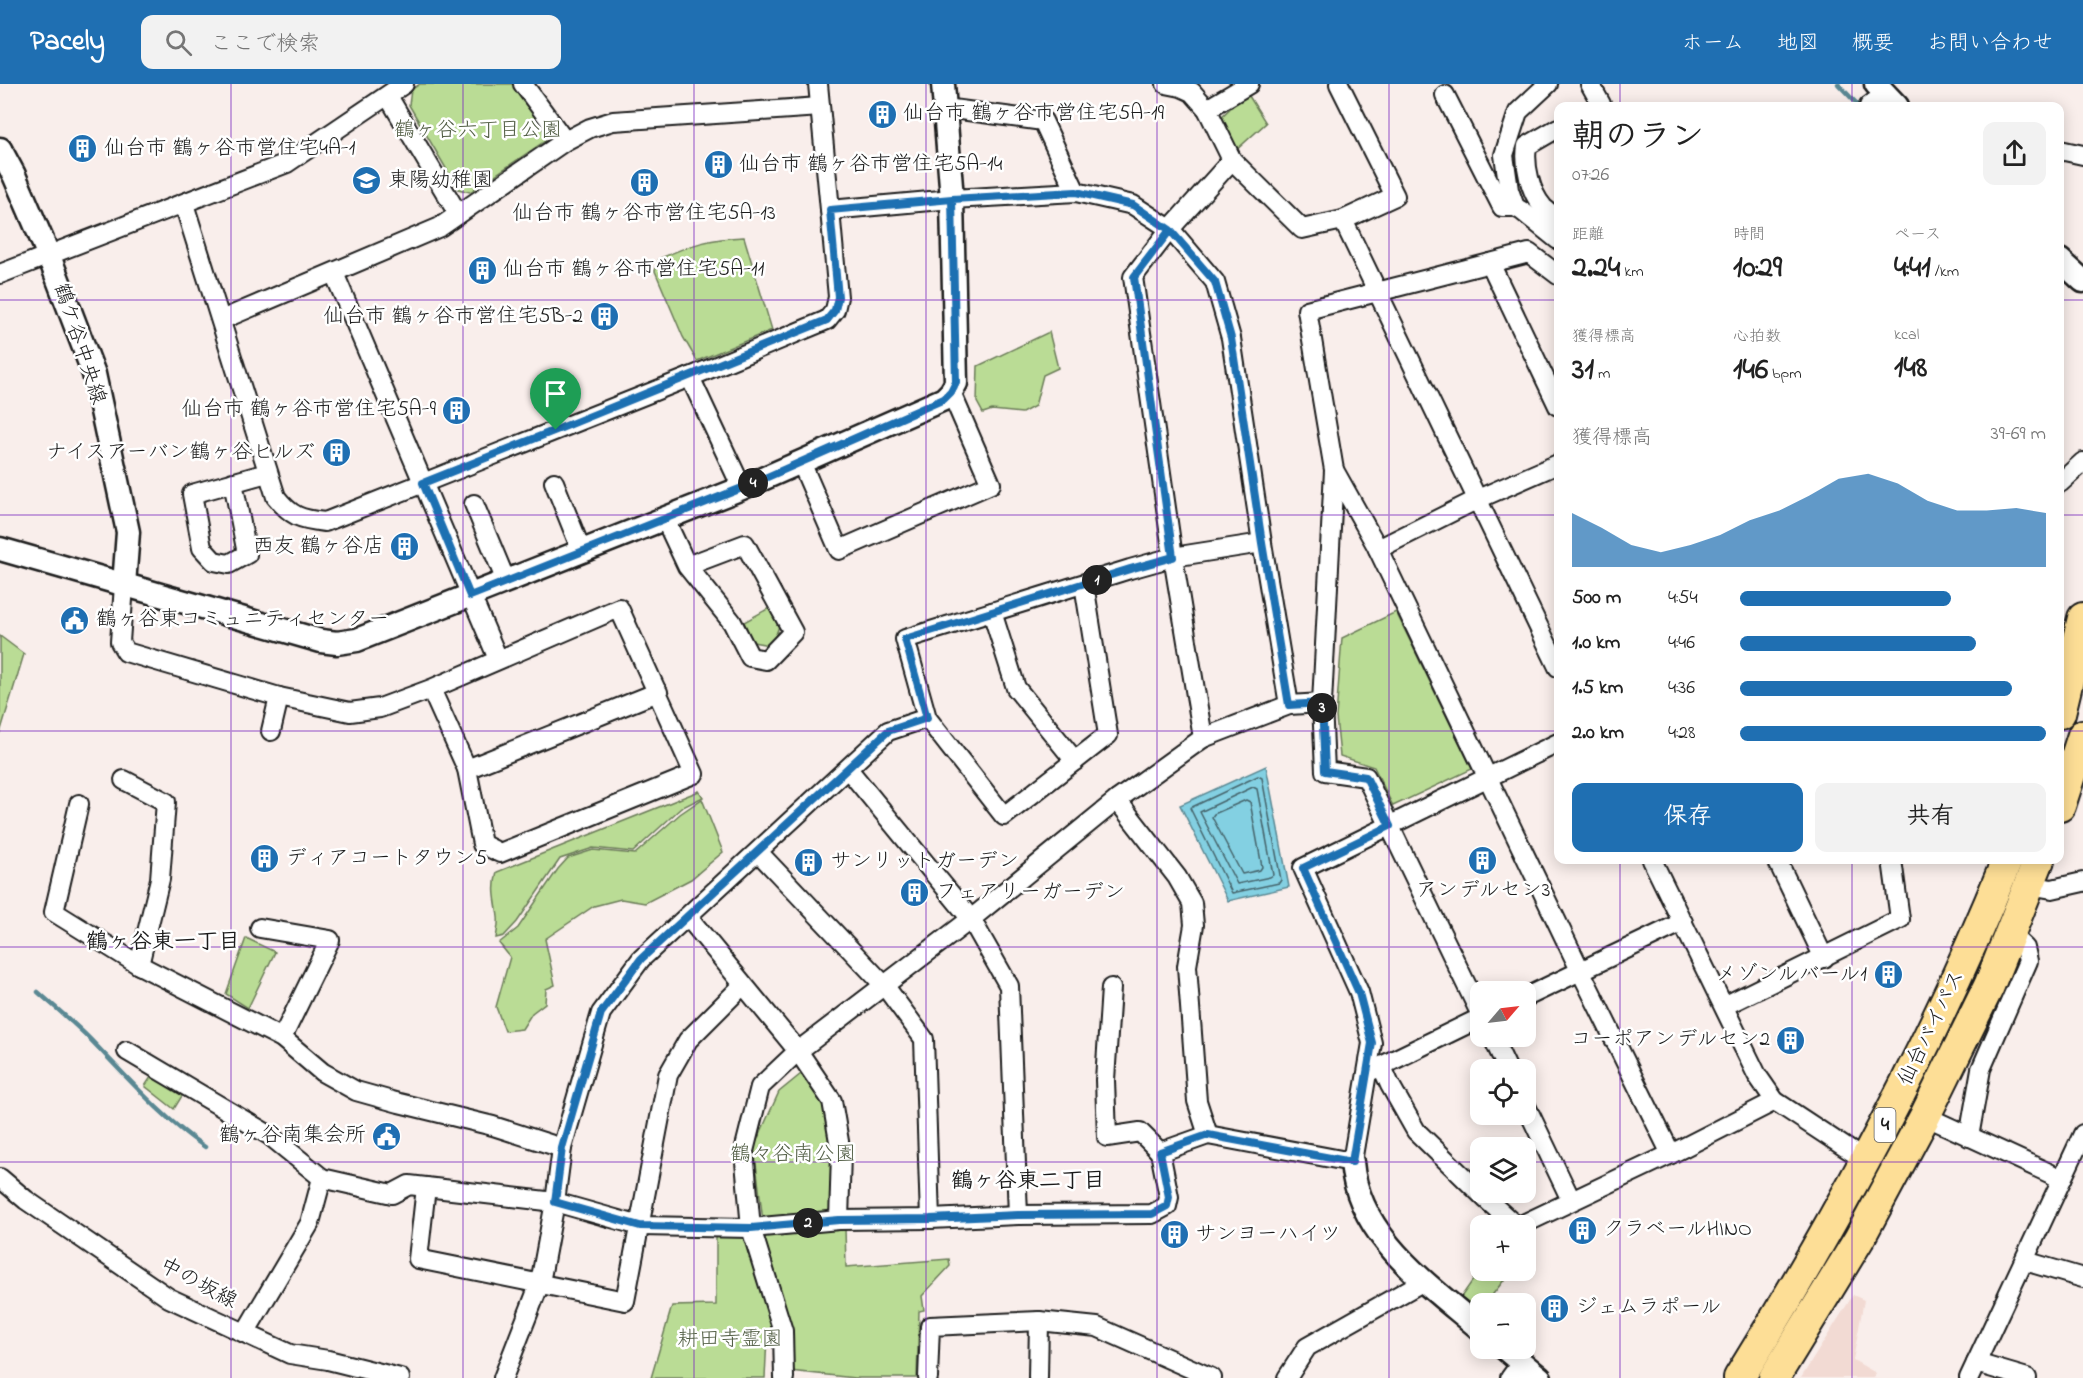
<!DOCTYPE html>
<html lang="ja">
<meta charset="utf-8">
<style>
:root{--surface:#fff;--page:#f2f2f2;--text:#222;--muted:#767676;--accent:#1f6fb2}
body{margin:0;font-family:"Indie Flower","Klee One",sans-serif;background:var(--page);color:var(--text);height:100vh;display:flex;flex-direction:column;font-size:22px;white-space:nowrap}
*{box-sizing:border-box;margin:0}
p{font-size:20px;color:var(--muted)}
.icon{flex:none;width:33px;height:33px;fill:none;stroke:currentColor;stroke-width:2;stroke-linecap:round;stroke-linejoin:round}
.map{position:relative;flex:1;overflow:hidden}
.panel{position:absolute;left:1554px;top:18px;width:510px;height:762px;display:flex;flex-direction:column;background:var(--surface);border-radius:12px;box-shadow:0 3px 15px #0003}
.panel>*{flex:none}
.needle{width:39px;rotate:62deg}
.fabs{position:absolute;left:1470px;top:897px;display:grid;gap:12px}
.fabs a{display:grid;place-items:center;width:66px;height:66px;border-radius:12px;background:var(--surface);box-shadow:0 3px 15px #0003;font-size:30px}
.pin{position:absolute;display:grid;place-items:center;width:51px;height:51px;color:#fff;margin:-62px -26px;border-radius:50% 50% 50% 0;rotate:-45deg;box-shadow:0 0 6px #0007}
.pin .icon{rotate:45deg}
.km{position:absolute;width:30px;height:30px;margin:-15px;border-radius:50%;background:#222;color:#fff;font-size:16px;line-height:30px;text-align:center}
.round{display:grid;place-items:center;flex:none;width:63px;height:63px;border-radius:12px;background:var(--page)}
.head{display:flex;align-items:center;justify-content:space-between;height:102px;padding:0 18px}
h1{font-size:33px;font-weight:700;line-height:45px}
.figures{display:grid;grid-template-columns:repeat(3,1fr);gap:9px;height:102px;padding:6px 18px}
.figures div{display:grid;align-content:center}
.figures b{font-size:30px;font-weight:700}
.figures small{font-size:16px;font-weight:400}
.figures p{font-size:16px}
.chart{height:168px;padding:12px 18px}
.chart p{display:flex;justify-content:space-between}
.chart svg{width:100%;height:108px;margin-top:6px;fill:var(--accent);opacity:.7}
.action{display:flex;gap:12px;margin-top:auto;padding:12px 18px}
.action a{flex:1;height:69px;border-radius:12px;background:var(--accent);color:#fff;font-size:24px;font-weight:700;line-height:69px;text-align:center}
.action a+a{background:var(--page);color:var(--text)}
ul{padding:0 18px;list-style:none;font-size:20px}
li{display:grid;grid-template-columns:96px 72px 1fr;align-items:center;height:45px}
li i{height:15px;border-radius:8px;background:var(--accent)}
header{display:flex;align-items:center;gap:36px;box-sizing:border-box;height:84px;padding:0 30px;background:var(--accent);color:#fff}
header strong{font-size:28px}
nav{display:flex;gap:33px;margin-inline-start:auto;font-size:21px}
.search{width:420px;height:54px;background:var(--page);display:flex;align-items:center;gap:15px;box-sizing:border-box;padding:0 21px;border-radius:12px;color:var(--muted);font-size:22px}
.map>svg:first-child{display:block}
</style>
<header>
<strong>Pacely</strong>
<div class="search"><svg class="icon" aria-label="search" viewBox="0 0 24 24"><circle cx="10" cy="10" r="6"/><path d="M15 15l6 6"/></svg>ここで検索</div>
<nav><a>ホーム</a><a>地図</a><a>概要</a><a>お問い合わせ</a></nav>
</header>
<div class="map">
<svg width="2083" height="1294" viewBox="0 0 2083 1294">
<rect width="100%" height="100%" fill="#f9eeeb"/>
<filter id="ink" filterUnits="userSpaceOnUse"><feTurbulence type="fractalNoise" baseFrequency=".0167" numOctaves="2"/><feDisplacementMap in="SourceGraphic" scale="12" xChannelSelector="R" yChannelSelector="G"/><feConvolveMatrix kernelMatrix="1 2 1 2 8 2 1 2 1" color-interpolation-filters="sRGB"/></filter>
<g filter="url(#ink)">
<path fill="#f2dad3" d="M 1853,1211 L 1864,1216 L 1853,1276 L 1876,1289 L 1874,1294 L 1801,1294 Z"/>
<g fill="#badc95" stroke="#6b7c58" stroke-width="1.5">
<path d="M 420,0 L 513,0 L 542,39 L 545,57 L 470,108 L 458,105 L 409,21 L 411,6 Z"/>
<path d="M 1249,12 L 1266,39 L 1234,68 L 1218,36 L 1240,15 Z"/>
<path d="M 744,153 L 772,246 L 697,277 L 683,253 L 655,187 L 659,175 C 689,161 711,154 744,153 Z"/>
<path d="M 1049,248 L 1058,284 L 1043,291 L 1035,322 L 1022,329 L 992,326 L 983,329 L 977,318 L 978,282 Z"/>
<path d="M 771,523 L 779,542 L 774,556 L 769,561 L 753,558 L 744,538 Z"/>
<path d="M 1396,528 L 1472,685 L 1393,722 L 1374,683 L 1340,672 L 1336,633 L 1342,554 Z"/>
<path d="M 0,552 L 24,570 L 0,649 Z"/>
<path d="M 699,707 L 703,713 L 681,724 L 633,768 L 593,764 L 560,775 L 517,838 L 504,852 L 496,854 C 497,847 499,840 498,833 C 496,815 492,807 497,788 Z"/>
<path d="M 702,715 L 723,768 L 691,795 L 645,819 L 621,815 L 594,822 L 545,855 L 555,901 L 546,905 L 545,919 L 532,929 L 522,945 L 505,947 L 496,923 L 510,873 L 499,859 L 518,844 L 558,785 L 568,774 L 593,766 L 635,770 L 680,730 Z"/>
<path d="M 246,854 L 275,868 L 248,924 L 226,910 Z"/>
<path d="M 155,987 L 185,1007 L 174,1025 L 145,1002 Z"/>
<path d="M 801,990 L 825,1023 L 831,1069 L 831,1129 L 763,1137 L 754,1063 L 779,1008 Z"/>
<path d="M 845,1144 L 846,1183 L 949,1175 L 950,1182 L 922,1212 L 924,1226 L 919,1227 L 917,1294 L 855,1294 L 790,1287 L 791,1252 L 763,1154 L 768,1146 Z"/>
<path d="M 716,1146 L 745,1153 L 775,1251 L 767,1253 L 765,1294 L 651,1294 L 672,1222 L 716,1221 Z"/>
<path d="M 1480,1186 L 1493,1187 L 1504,1196 L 1486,1219 L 1474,1223 L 1461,1213 Z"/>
</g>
<path fill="#83d0e2" stroke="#5a8893" stroke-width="1.5" d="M 1266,682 L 1289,803 L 1228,817 L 1180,721 Z"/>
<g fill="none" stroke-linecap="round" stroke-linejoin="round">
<g stroke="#45646b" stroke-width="1.5">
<path d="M 1258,692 L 1262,694 L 1281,796 L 1279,799 L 1232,809 L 1190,724 Z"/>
<path d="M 1253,703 L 1257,705 L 1273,791 L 1270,793 L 1237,800 L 1200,728 Z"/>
<path d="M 1246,716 L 1250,718 L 1262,783 L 1260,786 L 1242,790 L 1212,733 L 1214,730 Z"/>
</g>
<g stroke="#5a8893" stroke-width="4.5">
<path d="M 1838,0 L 1859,22"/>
<path d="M 38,908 C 56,924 74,939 90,955 C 127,993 161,1033 205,1063"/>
</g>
<defs>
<g id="minor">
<path d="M 523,0 L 565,57"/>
<path d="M 818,0 L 830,126"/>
<path d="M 1166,0 L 1181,3 L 1192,8 L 1207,25 L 1232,76 L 1302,145 L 1343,136 L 1395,112 L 1339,0"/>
<path d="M 1590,0 L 1601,20"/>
<path d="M 1445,11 L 1502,123 L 1515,123 L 1522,127 L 1558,156"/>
<path d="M 388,12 L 458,130"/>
<path d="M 1869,22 L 1885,10"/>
<path d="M 945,24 L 1043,37 L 1076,108"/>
<path d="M 1207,25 L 1249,0"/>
<path d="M 1558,44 L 1527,62 C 1524,81 1530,108 1543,123 C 1547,127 1554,131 1558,135"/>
<path d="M 2060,66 L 2083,71"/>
<path d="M 184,120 L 276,413 C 292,433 300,435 325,438 L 690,293 L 827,236 L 835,226 L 838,213 L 830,126 L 952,115 L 1076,108 L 1133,121 L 1170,145 L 1215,198 L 1231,254 L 1262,459 L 1289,621"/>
<path d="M 1515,123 L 1509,106 L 1504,71 L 1518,28 L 1548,0"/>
<path d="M 1343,136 L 1558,583"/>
<path d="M 1490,179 L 1558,322"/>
<path d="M 334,189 L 498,575"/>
<path d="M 0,190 L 287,79 L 404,0"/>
<path d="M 221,236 L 440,143 L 565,57 L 590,44 L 613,37 L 820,23"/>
<path d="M 690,293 L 742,404"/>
<path d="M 801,378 L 839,466 L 991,400 L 951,308"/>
<path d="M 1334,386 L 1376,461 L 1580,886 L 1671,1070"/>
<path d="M 233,398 L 247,470 L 229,480 L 214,477 L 202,464 L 192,410 L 267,389"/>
<path d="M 554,398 L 582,468"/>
<path d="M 2060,399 L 2083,378"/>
<path d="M 474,420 L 506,497"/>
<path d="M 665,435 L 687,482 L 732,538 L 750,573 L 766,576 L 793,548 L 745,460 L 687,482"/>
<path d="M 1378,465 L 1478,415 L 1558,380"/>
<path d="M 1084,500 L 1108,651 L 1004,732 L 927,634 L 905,555 L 1130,485 L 1173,473 L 1262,459"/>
<path d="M 124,501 L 120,558 L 126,568 L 279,613 L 350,628 L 380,624 L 431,605 L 619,524 L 694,690 L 500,769 L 482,760 L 467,685 L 431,605"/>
<path d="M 992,528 L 1016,604 L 1075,677"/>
<path d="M 271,647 L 279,613"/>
<path d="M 1203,654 L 1173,473 L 1133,193 L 1170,145 L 1232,76"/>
<path d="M 467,685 L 658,608"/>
<path d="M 848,685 L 971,835 L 1009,902 L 1018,1131"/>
<path d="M 124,696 L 166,718 L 160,795 L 139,881"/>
<path d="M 1117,716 L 1177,793 L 1192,819 L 1194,841 L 1187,882 L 1197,1017 L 1208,1051"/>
<path d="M 79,720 L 54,828 L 139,881 L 282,954 L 322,988 L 356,1007 L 399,1019 L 493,1042 L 562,1064"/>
<path d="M 758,768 L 884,901 L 924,955 L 930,1135"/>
<path d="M 1652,776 L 1757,991 L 1775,1017 L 1866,1077"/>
<path d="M 1777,776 L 1824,874"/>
<path d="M 2029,801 L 2052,805 L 2083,798"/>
<path d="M 688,833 L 798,967 L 832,1017 L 841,1069 L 839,1136"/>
<path d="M 260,844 L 330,856 L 282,954"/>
<path d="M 1111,904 L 1105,996 L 1107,1053 L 1140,1048 L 1160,1068"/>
<path d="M 1526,913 L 1683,838"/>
<path d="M 1724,922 L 1900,835 L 1892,776"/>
<path d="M 1480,929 L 1366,693 L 1325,687 L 1322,619 L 1334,386 L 1307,226 L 1529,169 L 1558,191"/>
<path d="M 1492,952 L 1508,986"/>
<path d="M 127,967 L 269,1051 L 322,1094 L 392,1110 L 409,1101 L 555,1118 L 640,1142 L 751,1144 L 839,1136 L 930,1135 L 1018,1131 L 1152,1130 L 1167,1122 L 1169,1113 L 1160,1068 L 1208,1051 L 1352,1078 L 1372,959 L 1359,908 L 1303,784 L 1558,659"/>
<path d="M 1382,983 L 1390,1001 L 1416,1047 L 1486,1115 L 1516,1142"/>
<path d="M 1371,987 L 1480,934"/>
<path d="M 1526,1022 L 1571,1116"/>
<path d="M 1925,1032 L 2062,1095"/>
<path d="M 1969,1053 L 1981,985 L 2028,877 L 2025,864 L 2010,850"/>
<path d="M 0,1094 L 26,1116 L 169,1214 L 290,1270 L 328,1276 L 400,1294"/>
<path d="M 426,1103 L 418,1175 L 625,1217 L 668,991 L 688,956 L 743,901"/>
<path d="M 1519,1142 L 1671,1070 L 1775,1017"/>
<path d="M 2025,1177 L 2083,1194"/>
<path d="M 245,1249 L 310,1139 L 322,1094"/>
<path d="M 1976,1279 L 2027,1294"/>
<path d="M 503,1294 L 540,1199 L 555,1118 L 562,1064 L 601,929 L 641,875 L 888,647 L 927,634"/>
<path d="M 784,1294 L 783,1247 L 751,1144 L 744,1067 L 760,1003 L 798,967 L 971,835 L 1117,716 L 1203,654 L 1289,621 L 1322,619"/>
<path d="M 928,1294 L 930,1242 L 1039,1237 L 1097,1243 L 1212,1294"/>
<path d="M 1038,1294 L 1039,1237"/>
<path d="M 1287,1294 L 1307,1263 L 1424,1197"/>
<path d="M 1510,1294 L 1521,1279"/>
<path d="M 1969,1294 L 2083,1050"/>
</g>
<g id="tertiary">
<path d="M 1876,0 L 1897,22"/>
<path d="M 0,65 L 14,91 L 49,172 L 94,290 L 128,448 L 124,501"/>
<path d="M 2060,176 L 2083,197"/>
<path d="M 0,465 L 321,557 L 337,559 L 357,556 L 742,404 L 944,315 L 951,308 L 956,299 L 952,115 L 943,0"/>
<path d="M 1352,1078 C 1358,1153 1428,1200 1480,1245"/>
<path d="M 1504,1264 L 1540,1294"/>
</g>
<g id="trunk">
<path d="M 2060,629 L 2083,534"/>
<path d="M 2060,722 L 2083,651"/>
<path d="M 1739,1294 C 1842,1128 1934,957 2007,776"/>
<path d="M 1774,1294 L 1859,1155 L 1925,1032 L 1989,902 L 2039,776"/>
</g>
</defs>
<use href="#minor" stroke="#1c1c1c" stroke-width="22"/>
<use href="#tertiary" stroke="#1c1c1c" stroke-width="27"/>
<use href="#trunk" stroke="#1c1c1c" stroke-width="34"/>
<use href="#minor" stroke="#fff" stroke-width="18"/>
<use href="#tertiary" stroke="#fff" stroke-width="22"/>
<use href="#trunk" stroke="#fdde96" stroke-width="30"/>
</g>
</g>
<g fill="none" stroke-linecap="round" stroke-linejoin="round" filter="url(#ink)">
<defs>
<path id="route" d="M 556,346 L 827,236 L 835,226 L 838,213 L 830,126 L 952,115 L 1076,108 L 1133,121 L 1170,146 L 1134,193 L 1173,473 L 1130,485 L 905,555 L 927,634 L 888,647 L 641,875 L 601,929 L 562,1064 L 555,1118 L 640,1142 L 751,1144 L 839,1136 L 930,1135 L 1018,1131 L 1152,1130 L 1167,1122 L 1169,1113 L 1160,1068 L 1208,1051 L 1352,1078 L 1372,959 L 1359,909 L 1303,784 L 1390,742 L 1366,693 L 1325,687 L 1322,619 L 1289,621 L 1262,459 L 1231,254 L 1215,198 L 1170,146 L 1133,121 L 1076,108 L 952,115 L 956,298 L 951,308 L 944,315 L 742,404 L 470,512 L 423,399 L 556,346"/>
</defs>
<use href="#route" stroke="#fff" stroke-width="12"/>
<use href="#route" stroke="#1f6fb2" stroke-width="8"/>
</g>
<path fill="none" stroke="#7b2cbf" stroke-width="1.5" stroke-opacity="0.55" d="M 231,0 L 231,1294M 463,0 L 463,1294M 694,0 L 694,1294M 926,0 L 926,1294M 1157,0 L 1157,1294M 1389,0 L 1389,1294M 1620,0 L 1620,22M 1852,0 L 1852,22M 0,216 L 1558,216M 2060,216 L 2083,216M 0,431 L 1558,431M 2060,431 L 2083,431M 0,647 L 1558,647M 2060,647 L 2083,647M 1620,776 L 1620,1294M 1852,776 L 1852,1294M 0,863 L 2083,863M 0,1078 L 1480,1078M 1526,1078 L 2083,1078"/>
<defs>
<symbol id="building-disc" viewBox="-11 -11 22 22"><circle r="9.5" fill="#1f6fb2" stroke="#fff"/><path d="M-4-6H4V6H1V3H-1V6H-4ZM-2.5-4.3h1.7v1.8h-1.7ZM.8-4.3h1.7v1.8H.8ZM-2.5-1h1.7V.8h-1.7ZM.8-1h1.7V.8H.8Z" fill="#fff"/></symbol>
<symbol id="school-disc" viewBox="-11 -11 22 22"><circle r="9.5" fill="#1f6fb2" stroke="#fff"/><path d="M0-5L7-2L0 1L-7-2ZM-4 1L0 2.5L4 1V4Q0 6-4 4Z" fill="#fff"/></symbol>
<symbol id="civic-disc" viewBox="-11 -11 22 22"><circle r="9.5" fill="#1f6fb2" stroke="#fff"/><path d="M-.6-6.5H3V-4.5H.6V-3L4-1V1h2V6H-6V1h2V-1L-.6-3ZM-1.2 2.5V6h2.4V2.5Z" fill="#fff"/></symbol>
</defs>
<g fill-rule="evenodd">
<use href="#building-disc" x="866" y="14" width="33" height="33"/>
<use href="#building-disc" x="66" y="48" width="33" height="33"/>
<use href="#building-disc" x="702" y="64" width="33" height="33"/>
<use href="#school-disc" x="350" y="80" width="33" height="33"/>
<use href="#building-disc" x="628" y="82" width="33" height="33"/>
<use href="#building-disc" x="466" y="170" width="33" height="33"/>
<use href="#building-disc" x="588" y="216" width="33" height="33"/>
<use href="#building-disc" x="440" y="310" width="33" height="33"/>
<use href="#building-disc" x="320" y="352" width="33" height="33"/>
<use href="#building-disc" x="388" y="446" width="33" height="33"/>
<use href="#civic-disc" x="58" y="520" width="33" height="33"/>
<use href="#building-disc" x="248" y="758" width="33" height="33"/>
<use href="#building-disc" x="1466" y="760" width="33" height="33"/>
<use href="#building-disc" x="792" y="762" width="33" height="33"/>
<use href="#building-disc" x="898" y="792" width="33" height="33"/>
<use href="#building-disc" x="1872" y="874" width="33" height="33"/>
<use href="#building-disc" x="1774" y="940" width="33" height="33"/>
<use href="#civic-disc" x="370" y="1036" width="33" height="33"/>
<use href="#building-disc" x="1566" y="1130" width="33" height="33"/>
<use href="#building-disc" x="1158" y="1134" width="33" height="33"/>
<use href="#building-disc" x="1538" y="1208" width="33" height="33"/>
</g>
<g text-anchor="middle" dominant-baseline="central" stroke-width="5" stroke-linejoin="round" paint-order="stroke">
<rect fill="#fff" stroke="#606060" stroke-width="1.5" x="1874.5" y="1024" width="21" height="34" rx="4.5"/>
<g font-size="20" font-weight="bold" fill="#1c1c1c">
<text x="1885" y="1041">4</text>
</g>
<g font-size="21" fill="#1c1c1c" stroke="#fff" text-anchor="start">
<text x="903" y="30">仙台市 鶴ヶ谷市営住宅5A-19</text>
<text x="104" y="65">仙台市 鶴ヶ谷市営住宅4A-1</text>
<text x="739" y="81">仙台市 鶴ヶ谷市営住宅5A-14</text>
<text x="388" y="97">東陽幼稚園</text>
<text x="644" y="130" text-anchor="middle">仙台市 鶴ヶ谷市営住宅5A-13</text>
<text x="503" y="186">仙台市 鶴ヶ谷市営住宅5A-11</text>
<text x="583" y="233" text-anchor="end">仙台市 鶴ヶ谷市営住宅5B-2</text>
<text x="436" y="326" text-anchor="end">仙台市 鶴ヶ谷市営住宅5A-9</text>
<text x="315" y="369" text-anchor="end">ナイスアーバン鶴ヶ谷ヒルズ</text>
<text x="384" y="463" text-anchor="end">西友 鶴ヶ谷店</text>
<text x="96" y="536">鶴ヶ谷東コミュニティセンター</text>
<text x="286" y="775">ディアコートタウン5</text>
<text x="830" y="778">サンリットガーデン</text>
<text x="1483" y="807" text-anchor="middle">アンデルセン3</text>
<text x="936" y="809">フェアリーガーデン</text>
<text x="1867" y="891" text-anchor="end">メゾンルバール1</text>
<text x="1770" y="956" text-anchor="end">コーポアンデルセン2</text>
<text x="366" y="1052" text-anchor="end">鶴ヶ谷南集会所</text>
<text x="1603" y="1146">クラベールHINO</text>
<text x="1195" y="1151">サンヨーハイツ</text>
<text x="1576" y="1224">ジェムラポール</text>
</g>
<g font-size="21" fill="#535f46" stroke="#fff">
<text x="478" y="47">鶴ヶ谷六丁目公園</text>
<text x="793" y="1071">鶴々谷南公園</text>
<text x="730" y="1256">耕田寺霊園</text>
</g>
<g font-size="21" fill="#1c1c1c" stroke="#fff">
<text transform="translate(79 260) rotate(72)">鶴ケ谷中央線</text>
<text transform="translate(1932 944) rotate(-64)">仙台バイパス</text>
<text transform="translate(198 1200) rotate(28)">中の坂線</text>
</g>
<g font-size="22" font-weight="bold" fill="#1c1c1c" stroke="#fff">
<text x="163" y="859">鶴ヶ谷東一丁目</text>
<text x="1028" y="1098">鶴ヶ谷東二丁目</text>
</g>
</g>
</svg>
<div class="fabs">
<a><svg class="needle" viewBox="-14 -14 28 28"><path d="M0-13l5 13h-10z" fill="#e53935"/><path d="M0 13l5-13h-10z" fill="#767676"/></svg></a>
<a><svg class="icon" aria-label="locate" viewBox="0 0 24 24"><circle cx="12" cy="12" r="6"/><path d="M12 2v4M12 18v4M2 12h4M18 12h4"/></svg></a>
<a><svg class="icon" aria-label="layers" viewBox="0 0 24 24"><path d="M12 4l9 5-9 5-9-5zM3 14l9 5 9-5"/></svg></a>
<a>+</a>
<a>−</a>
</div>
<div class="pin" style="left:556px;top:346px;background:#1e9e55"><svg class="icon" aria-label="arrive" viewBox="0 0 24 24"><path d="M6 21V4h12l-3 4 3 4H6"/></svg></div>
<b class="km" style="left:1097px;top:496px">1</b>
<b class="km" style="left:808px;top:1139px">2</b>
<b class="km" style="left:1322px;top:624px">3</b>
<b class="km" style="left:753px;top:399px">4</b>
<section class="panel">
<div class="head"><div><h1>朝のラン</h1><p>07:26</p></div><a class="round"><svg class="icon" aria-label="share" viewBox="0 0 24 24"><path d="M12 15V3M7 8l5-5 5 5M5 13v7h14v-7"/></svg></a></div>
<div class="figures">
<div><p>距離</p><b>2.24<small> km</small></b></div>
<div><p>時間</p><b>10:29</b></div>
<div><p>ペース</p><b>4:41<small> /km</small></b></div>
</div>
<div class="figures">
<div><p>獲得標高</p><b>31<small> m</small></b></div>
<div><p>心拍数</p><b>146<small> bpm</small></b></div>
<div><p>kcal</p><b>148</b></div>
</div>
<div class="chart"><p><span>獲得標高</span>39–69 m</p>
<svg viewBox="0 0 160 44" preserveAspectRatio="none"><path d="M0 44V22L10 28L20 35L30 38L40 35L50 31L60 25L70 21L80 15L90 8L100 6L110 10L120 17L130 21L140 21L150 20L160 22V44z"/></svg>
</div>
<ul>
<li><b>500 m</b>4:54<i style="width:69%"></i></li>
<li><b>1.0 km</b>4:46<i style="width:77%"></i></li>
<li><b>1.5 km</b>4:36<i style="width:89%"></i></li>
<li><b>2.0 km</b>4:28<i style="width:100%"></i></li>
</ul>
<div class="action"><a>保存</a><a>共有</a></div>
</section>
</div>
